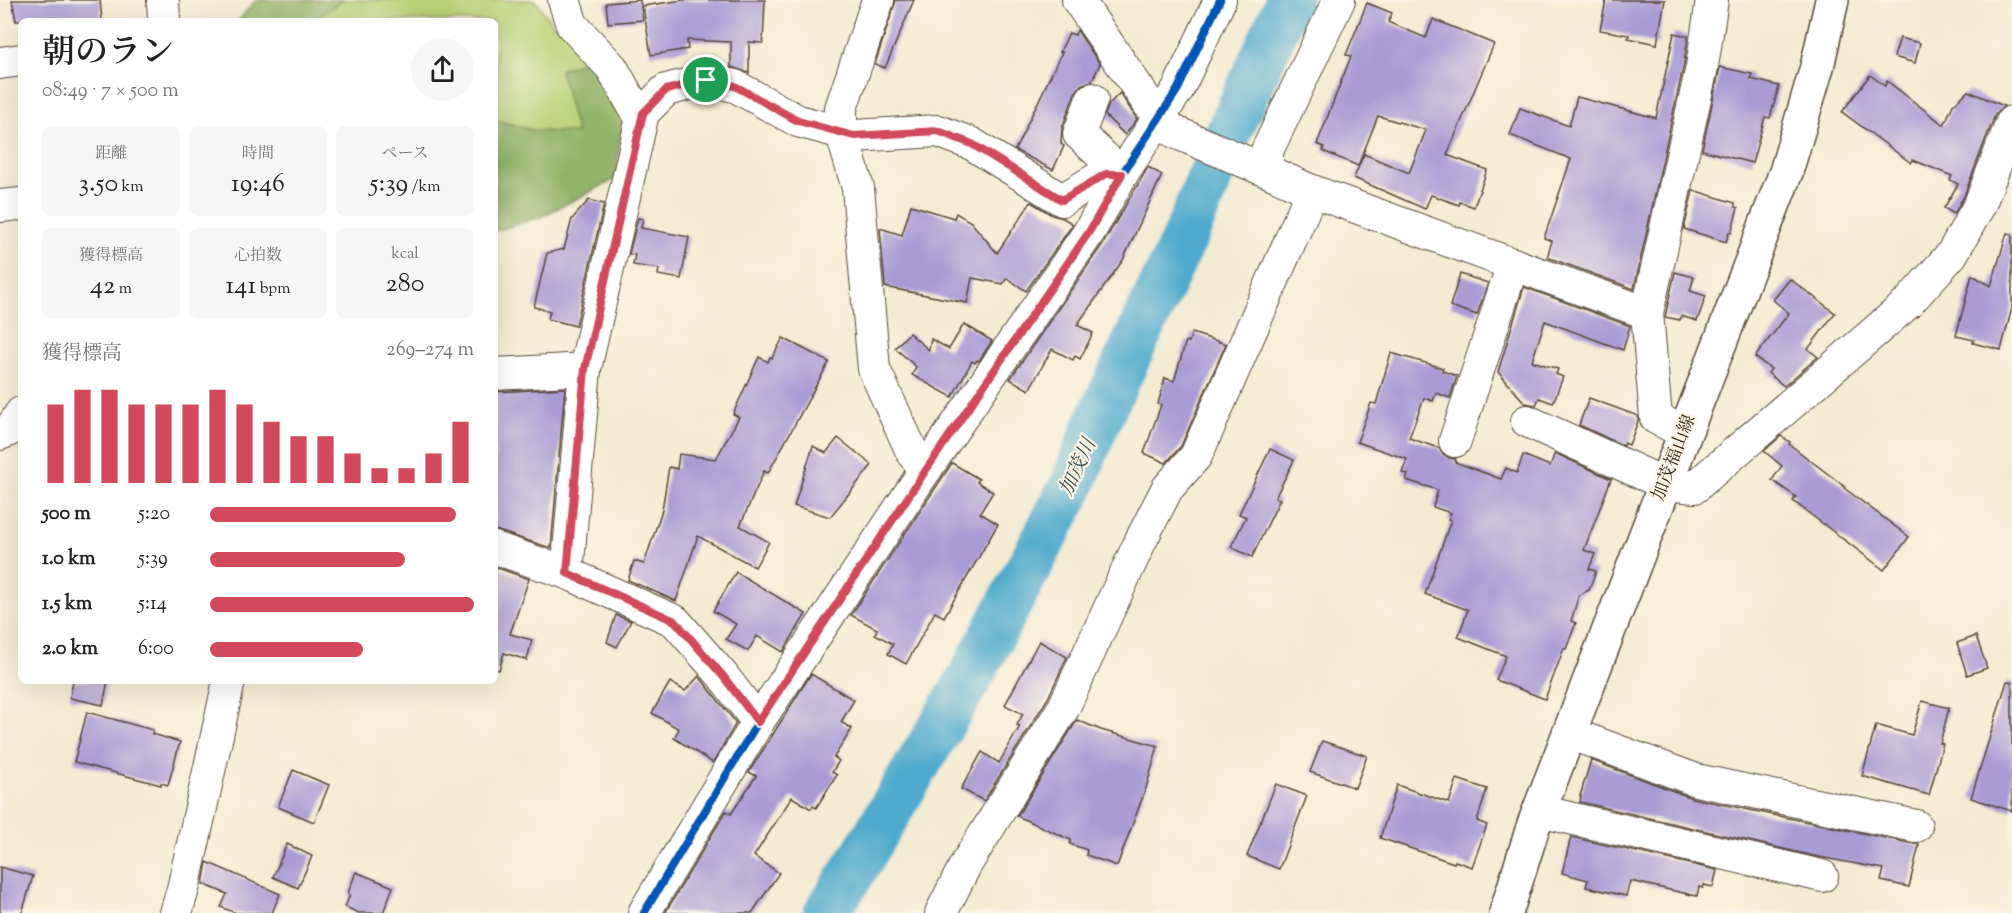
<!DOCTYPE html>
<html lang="ja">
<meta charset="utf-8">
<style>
:root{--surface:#fff;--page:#f6f6f6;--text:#222;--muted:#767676;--accent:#d1495b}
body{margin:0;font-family:"Sorts Mill Goudy","Noto Serif JP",serif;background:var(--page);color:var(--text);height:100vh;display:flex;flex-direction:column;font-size:22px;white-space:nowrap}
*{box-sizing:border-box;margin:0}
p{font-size:20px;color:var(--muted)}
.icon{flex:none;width:33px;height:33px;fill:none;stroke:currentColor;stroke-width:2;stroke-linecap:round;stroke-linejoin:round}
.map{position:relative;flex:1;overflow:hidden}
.panel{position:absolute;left:18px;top:18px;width:480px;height:666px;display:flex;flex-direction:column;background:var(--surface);border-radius:9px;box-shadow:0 6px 24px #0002}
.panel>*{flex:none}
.pin{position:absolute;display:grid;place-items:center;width:51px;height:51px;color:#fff;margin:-26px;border:3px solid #fff;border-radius:50%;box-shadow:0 2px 6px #0007}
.round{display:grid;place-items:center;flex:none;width:63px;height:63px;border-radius:32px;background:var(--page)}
.overview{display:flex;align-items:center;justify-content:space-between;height:102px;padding:0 24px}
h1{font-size:33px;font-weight:600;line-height:45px}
.figures{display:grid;grid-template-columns:repeat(3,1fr);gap:9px;height:102px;padding:6px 24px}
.figures div{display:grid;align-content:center;border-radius:9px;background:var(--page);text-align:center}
.figures b{font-size:26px;font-weight:600}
.figures small{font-size:16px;font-weight:400}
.figures p{font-size:16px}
.chart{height:168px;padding:12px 24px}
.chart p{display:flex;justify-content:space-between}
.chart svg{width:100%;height:108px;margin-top:6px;stroke:var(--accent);stroke-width:6}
ul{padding:0 24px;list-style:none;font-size:20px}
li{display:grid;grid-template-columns:96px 72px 1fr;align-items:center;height:45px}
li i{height:15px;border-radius:8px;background:var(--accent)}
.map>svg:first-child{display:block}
</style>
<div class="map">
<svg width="2012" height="913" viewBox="0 0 2012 913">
<rect width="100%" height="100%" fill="#fcf5e5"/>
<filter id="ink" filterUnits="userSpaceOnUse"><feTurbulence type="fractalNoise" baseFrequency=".0167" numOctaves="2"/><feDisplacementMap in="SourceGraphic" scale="12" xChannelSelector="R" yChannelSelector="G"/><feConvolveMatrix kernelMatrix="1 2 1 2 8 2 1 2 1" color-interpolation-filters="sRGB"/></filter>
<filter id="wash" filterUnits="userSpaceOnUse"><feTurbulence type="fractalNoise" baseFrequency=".008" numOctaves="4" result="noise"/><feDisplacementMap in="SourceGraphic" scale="24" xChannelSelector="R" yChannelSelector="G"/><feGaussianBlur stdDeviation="1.35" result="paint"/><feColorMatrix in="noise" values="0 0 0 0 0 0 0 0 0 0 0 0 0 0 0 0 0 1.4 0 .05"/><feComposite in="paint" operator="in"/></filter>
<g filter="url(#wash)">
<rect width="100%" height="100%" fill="#f3ebd2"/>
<path fill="#b8d277" stroke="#7a7e4a" stroke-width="1.5" d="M 343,0 L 535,0 L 553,25 L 566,25 L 588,60 L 560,70 L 577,133 L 536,131 L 495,120 L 495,21 L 312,21 Z"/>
<g fill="#92b468" stroke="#666f43" stroke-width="1.5">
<path d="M 256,0 L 343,0 L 312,21 L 238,21 Z"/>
<path d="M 588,60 L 622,119 L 616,179 L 540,217 L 495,231 L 495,120 L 536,131 L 577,133 L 560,70 Z"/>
</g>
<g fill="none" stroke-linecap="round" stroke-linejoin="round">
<path stroke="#4faacd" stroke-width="46" d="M 826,913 L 850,877 L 971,676 L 1072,486 L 1097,423 L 1184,239 L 1229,131 L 1289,0"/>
</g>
<g id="blocks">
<g fill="#aa9bd4">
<path d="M 12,0 L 100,0 L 102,21 L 16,21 Z"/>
<path d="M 640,0 L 643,20 L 608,23 L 606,3 Z"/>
<path d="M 684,0 L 765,0 L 763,43 L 749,42 L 749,73 L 731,67 L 731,42 L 687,40 L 688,49 L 651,55 L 643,6 Z"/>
<path d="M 896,0 L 914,0 L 885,68 L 875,64 Z"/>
<path d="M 1606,0 L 1665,0 L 1657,44 L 1628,38 L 1629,35 L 1600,30 Z"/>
<path d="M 1367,3 L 1392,13 L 1388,22 L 1426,38 L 1433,19 L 1494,44 L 1447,155 L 1487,170 L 1474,207 L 1460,202 L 1459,205 L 1431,195 L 1425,209 L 1354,178 L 1364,154 L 1409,173 L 1426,130 L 1378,116 L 1358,166 L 1323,151 L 1324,147 L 1317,144 L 1351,56 L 1346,55 Z"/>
<path d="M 1077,30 L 1100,64 L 1092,81 L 1081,85 L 1075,93 L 1062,128 L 1061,144 L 1064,146 L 1053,170 L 1015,150 L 1062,52 L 1060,52 L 1069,33 L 1075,35 Z"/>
<path d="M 1674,33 L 1688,36 L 1684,64 L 1634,289 L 1547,257 L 1552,241 L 1544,238 L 1571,159 L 1510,135 L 1520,108 L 1569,126 L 1577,97 L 1656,118 Z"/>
<path d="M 1900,38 L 1920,43 L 1915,63 L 1894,57 Z"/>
<path d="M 1720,67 L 1752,74 L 1751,79 L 1779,86 L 1770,118 L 1765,117 L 1752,163 L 1702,150 Z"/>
<path d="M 1870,75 L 1885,86 L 1887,81 L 1944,125 L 1953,105 L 1968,91 L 2004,106 L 1995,115 L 1964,196 L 1954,214 L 1944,208 L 1958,184 L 1950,180 L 1952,176 L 1913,160 L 1911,163 L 1842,112 Z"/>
<path d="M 1120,93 L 1137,119 L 1125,135 L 1105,115 L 1109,104 Z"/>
<path d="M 1148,167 L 1162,175 L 1123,260 L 1077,325 L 1093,333 L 1080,359 L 1075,356 L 1073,360 L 1052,349 L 1029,390 L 1010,379 L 1104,242 Z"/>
<path d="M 1693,190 L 1735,203 L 1735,207 L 1738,208 L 1731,233 L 1729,232 L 1726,242 L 1684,229 Z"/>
<path d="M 589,200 L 604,204 L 576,326 L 548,319 L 550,311 L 534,307 L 547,253 L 564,249 L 572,219 Z"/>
<path d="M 1031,202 L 1052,215 L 1063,218 L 1073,224 L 1026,291 L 1007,278 L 1003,284 L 972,278 L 967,303 L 885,287 L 880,228 L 902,235 L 911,205 L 954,218 L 956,213 L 971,222 L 997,253 Z"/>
<path d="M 638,218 L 643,219 L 641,228 L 689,237 L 681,279 L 658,275 L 659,269 L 633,265 L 635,255 L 629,254 Z"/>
<path d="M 2007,233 L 2012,234 L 2012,308 L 2001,350 L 1973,343 L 1974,340 L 1956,336 L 1972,275 L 1991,286 Z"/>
<path d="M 1675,272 L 1694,277 L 1690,291 L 1706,296 L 1697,321 L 1681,316 L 1680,320 L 1665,317 Z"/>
<path d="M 1460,274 L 1488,283 L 1477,315 L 1450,306 Z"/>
<path d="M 1790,279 L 1835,313 L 1808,349 L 1818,357 L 1784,386 L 1768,373 L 1771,369 L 1755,357 L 1789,313 L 1773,300 Z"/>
<path d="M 1524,287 L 1630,326 L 1623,350 L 1545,321 L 1532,361 L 1558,369 L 1556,374 L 1563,377 L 1553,403 L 1539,398 L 1536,405 L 1525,403 L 1498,372 Z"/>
<path d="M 964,324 L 992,341 L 979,361 L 977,360 L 975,363 L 972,361 L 952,397 L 912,375 L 916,367 L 895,348 L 909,333 L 929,350 L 931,339 L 949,349 Z"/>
<path d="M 1192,333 L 1226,344 L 1181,446 L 1166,463 L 1144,453 L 1161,405 L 1158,404 L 1165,378 L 1174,381 L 1186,341 L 1189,342 Z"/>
<path d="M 783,338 L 829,362 L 768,473 L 764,471 L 740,526 L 769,542 L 755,567 L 698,536 L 676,601 L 628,580 L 634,561 L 644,564 L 662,510 L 669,467 L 677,469 L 679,454 L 716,459 L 739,417 L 733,414 L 759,357 L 768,362 L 770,357 L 772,358 Z"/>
<path d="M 1391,353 L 1443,368 L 1442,371 L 1457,376 L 1450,398 L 1436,393 L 1433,401 L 1424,398 L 1409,438 L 1439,448 L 1442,453 L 1449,458 L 1456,459 L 1455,462 L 1501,479 L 1506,468 L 1517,473 L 1523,455 L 1550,466 L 1555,453 L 1611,479 L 1584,550 L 1595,554 L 1589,569 L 1596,571 L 1589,590 L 1579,595 L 1571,621 L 1576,623 L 1566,649 L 1564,648 L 1545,699 L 1496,680 L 1506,656 L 1458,637 L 1468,610 L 1425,594 L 1451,520 L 1448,519 L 1451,513 L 1433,507 L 1438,490 L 1406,480 L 1408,474 L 1402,473 L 1407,459 L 1357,442 L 1371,403 L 1376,404 Z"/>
<path d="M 565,388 L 551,548 L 495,530 L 495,392 Z"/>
<path d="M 1589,398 L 1638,416 L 1638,421 L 1629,445 L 1625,443 L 1624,446 L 1579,425 Z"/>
<path d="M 1781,436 L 1790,442 L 1789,444 L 1845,487 L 1844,488 L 1909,537 L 1884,570 L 1793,501 L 1796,497 L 1772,480 L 1782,466 L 1764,451 Z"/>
<path d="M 838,438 L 872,465 L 830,517 L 794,506 L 813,446 L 826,453 Z"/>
<path d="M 1270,449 L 1294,460 L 1275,498 L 1280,499 L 1252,557 L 1231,547 L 1246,517 L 1239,514 Z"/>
<path d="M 952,463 L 979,479 L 977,482 L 993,492 L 980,513 L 998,524 L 944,617 L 935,612 L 906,664 L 888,654 L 893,644 L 875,634 L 877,629 L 851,615 Z"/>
<path d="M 495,567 L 529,579 L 510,634 L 532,640 L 527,660 L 504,653 L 499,670 L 495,669 Z"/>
<path d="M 736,572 L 806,614 L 783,652 L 757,636 L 748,651 L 726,639 L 736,624 L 713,611 Z"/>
<path d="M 616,615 L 631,621 L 617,647 L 607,642 Z"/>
<path d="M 1976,636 L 1987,668 L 1967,675 L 1957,643 Z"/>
<path d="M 1039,641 L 1067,657 L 1048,698 L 984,801 L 961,789 L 982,752 L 999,763 L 1020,726 L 1017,725 L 1023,714 L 1005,705 Z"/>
<path d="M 811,674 L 854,700 L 841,722 L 852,729 L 834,757 L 839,761 L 832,772 L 837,775 L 816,808 L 813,806 L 811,809 L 792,797 L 754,856 L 779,873 L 752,913 L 665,913 L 726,811 L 731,814 L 756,776 L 749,772 Z"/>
<path d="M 699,676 L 736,723 L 713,763 L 674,738 L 679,729 L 652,713 L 670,682 L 685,691 Z"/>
<path d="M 73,681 L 108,681 L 103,705 L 70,698 Z"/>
<path d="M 2007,681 L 2012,682 L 2012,811 L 1971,798 Z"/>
<path d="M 1922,701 L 1949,708 L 1940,743 L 1943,744 L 1929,795 L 1862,776 L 1876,725 L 1912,735 Z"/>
<path d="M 87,712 L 153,730 L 152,734 L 180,742 L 168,785 L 161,783 L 161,785 L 74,762 Z"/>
<path d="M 1077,720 L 1101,730 L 1158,746 L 1146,788 L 1117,866 L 1086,855 L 1087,850 L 1070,844 L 1071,840 L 1017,816 Z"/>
<path d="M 1322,741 L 1367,756 L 1355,788 L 1310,772 Z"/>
<path d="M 1591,760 L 1692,798 L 1919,845 L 1909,887 L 1881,881 L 1884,869 L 1814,856 L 1580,802 L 1581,796 L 1580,796 Z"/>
<path d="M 293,770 L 329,785 L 314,822 L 278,807 Z"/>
<path d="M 1457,779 L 1487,789 L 1477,821 L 1487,825 L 1472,867 L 1455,861 L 1454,863 L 1380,838 L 1397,785 L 1449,803 Z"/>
<path d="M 1276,784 L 1307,796 L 1279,869 L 1247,856 Z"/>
<path d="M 1571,837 L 1717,870 L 1713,887 L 1704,885 L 1703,888 L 1699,887 L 1697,896 L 1630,881 L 1626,896 L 1586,887 L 1588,880 L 1562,873 Z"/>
<path d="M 287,844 L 312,856 L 298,888 L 273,877 Z"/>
<path d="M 207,862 L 280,894 L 272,913 L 236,913 L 221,907 L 227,894 L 203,884 Z"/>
<path d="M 0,867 L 33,876 L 22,913 L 0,913 Z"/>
<path d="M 356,872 L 393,887 L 383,913 L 359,913 L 345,907 L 350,895 L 348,893 Z"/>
</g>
</g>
</g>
<g filter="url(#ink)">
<use href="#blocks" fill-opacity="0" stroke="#574739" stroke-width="1.5"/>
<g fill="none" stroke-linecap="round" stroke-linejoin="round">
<defs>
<g id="minor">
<path d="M 163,0 L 164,21"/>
<path d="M 564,0 L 572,25 L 612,68 L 635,109 L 643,113"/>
<path d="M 878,0 L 841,108 L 841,131 L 858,188 L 874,369 L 913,454 L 926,469"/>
<path d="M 1078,0 L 1159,119 L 1175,132 L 1267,171"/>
<path d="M 1339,0 L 1267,151 L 1267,171 L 1312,191 L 1647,313"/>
<path d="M 0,63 L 21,60"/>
<path d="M 1092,99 L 1079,134 L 1122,174"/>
<path d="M 0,206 L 21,204"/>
<path d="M 495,374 L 585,369"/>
<path d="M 1527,421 L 1665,484 L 1695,487 L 1908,303 L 1952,254 L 1980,204 L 2012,122"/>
<path d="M 1685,433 L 1656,418 L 1647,313 L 1702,67 L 1712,0"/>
<path d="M 0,434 L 10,430 L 21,413"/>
<path d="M 1455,441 L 1513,264"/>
<path d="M 495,548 L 567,573 L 675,621 L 723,676 L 758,722"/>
<path d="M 567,573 L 585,369 L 643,113 L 666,90 L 706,80 L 735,86 L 798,121 L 854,136 L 938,131 L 972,144 L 1062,200 L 1105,174 L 1122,174"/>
<path d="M 1569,733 L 1696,780 L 1916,826"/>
<path d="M 1539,811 L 1822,876"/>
<path d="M 176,913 L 183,889 L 229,681"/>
<path d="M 644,913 L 758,722 L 926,469 L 1089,232 L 1122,174 L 1178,89 L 1220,0"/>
<path d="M 941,913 L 966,864 L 1064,707 L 1141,540 L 1167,489 L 1196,456 L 1312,191"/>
</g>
<path id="major" d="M 1506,913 L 1534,824 L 1786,172 L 1817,67 L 1832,0"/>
</defs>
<use href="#minor" stroke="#574739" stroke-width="34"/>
<use href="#major" stroke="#574739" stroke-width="36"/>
<use href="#minor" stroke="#fff" stroke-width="32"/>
<use href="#major" stroke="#fff" stroke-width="33"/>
<defs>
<g id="cycleway">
<path d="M 567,573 L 585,369 L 643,113 L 666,90 L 706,80 L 735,86 L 798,121 L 854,136 L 938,131 L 972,144 L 1062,200 L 1105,174 L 1122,174"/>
<path d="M 644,913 L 758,722 L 926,469 L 1089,232 L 1122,174 L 1178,89 L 1220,0"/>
</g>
</defs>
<use href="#cycleway" stroke="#fcf5e5" stroke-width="11"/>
<use href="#cycleway" stroke="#0057b8" stroke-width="8"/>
</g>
</g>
<g fill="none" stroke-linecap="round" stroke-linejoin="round" filter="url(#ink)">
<defs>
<path id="route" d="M 706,80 L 735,86 L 798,121 L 854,136 L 938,131 L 972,144 L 1062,200 L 1106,174 L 1122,174 L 1089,232 L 926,470 L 758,722 L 723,676 L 675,621 L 567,573 L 585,369 L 643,113 L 666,90 Z"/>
</defs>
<use href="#route" stroke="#fff" stroke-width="12"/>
<use href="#route" stroke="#d1495b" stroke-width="8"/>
</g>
<g text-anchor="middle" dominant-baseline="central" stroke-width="4.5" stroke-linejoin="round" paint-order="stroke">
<g font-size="18" fill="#3b2a1e" stroke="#fcf5e5">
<text transform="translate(1675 458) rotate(-69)">加茂福山線</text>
</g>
<g font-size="20" font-style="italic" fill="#42575b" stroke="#fcf5e5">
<text transform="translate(1079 468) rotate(-65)">加茂川</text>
</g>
</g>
</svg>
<div class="pin" style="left:706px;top:80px;background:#1e9e55"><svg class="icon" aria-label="arrive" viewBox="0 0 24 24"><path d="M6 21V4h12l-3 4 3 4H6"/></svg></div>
<section class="panel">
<div class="overview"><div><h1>朝のラン</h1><p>08:49 · 7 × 500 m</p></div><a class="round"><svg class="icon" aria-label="share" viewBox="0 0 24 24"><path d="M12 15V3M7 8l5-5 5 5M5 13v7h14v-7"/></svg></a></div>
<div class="figures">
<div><p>距離</p><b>3.50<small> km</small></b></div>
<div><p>時間</p><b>19:46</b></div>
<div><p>ペース</p><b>5:39<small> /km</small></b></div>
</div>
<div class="figures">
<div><p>獲得標高</p><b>42<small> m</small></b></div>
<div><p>心拍数</p><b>141<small> bpm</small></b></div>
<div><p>kcal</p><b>280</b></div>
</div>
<div class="chart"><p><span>獲得標高</span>269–274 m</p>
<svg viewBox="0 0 160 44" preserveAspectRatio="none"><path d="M5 44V12M15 44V6M25 44V6M35 44V12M45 44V12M55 44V12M65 44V6M75 44V12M85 44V19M95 44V25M105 44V25M115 44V32M125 44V38M135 44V38M145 44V32M155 44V19"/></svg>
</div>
<ul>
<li><b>500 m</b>5:20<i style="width:93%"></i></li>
<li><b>1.0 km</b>5:39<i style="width:74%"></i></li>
<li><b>1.5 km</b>5:14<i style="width:100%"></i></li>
<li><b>2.0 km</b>6:00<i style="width:58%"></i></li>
</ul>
</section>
</div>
